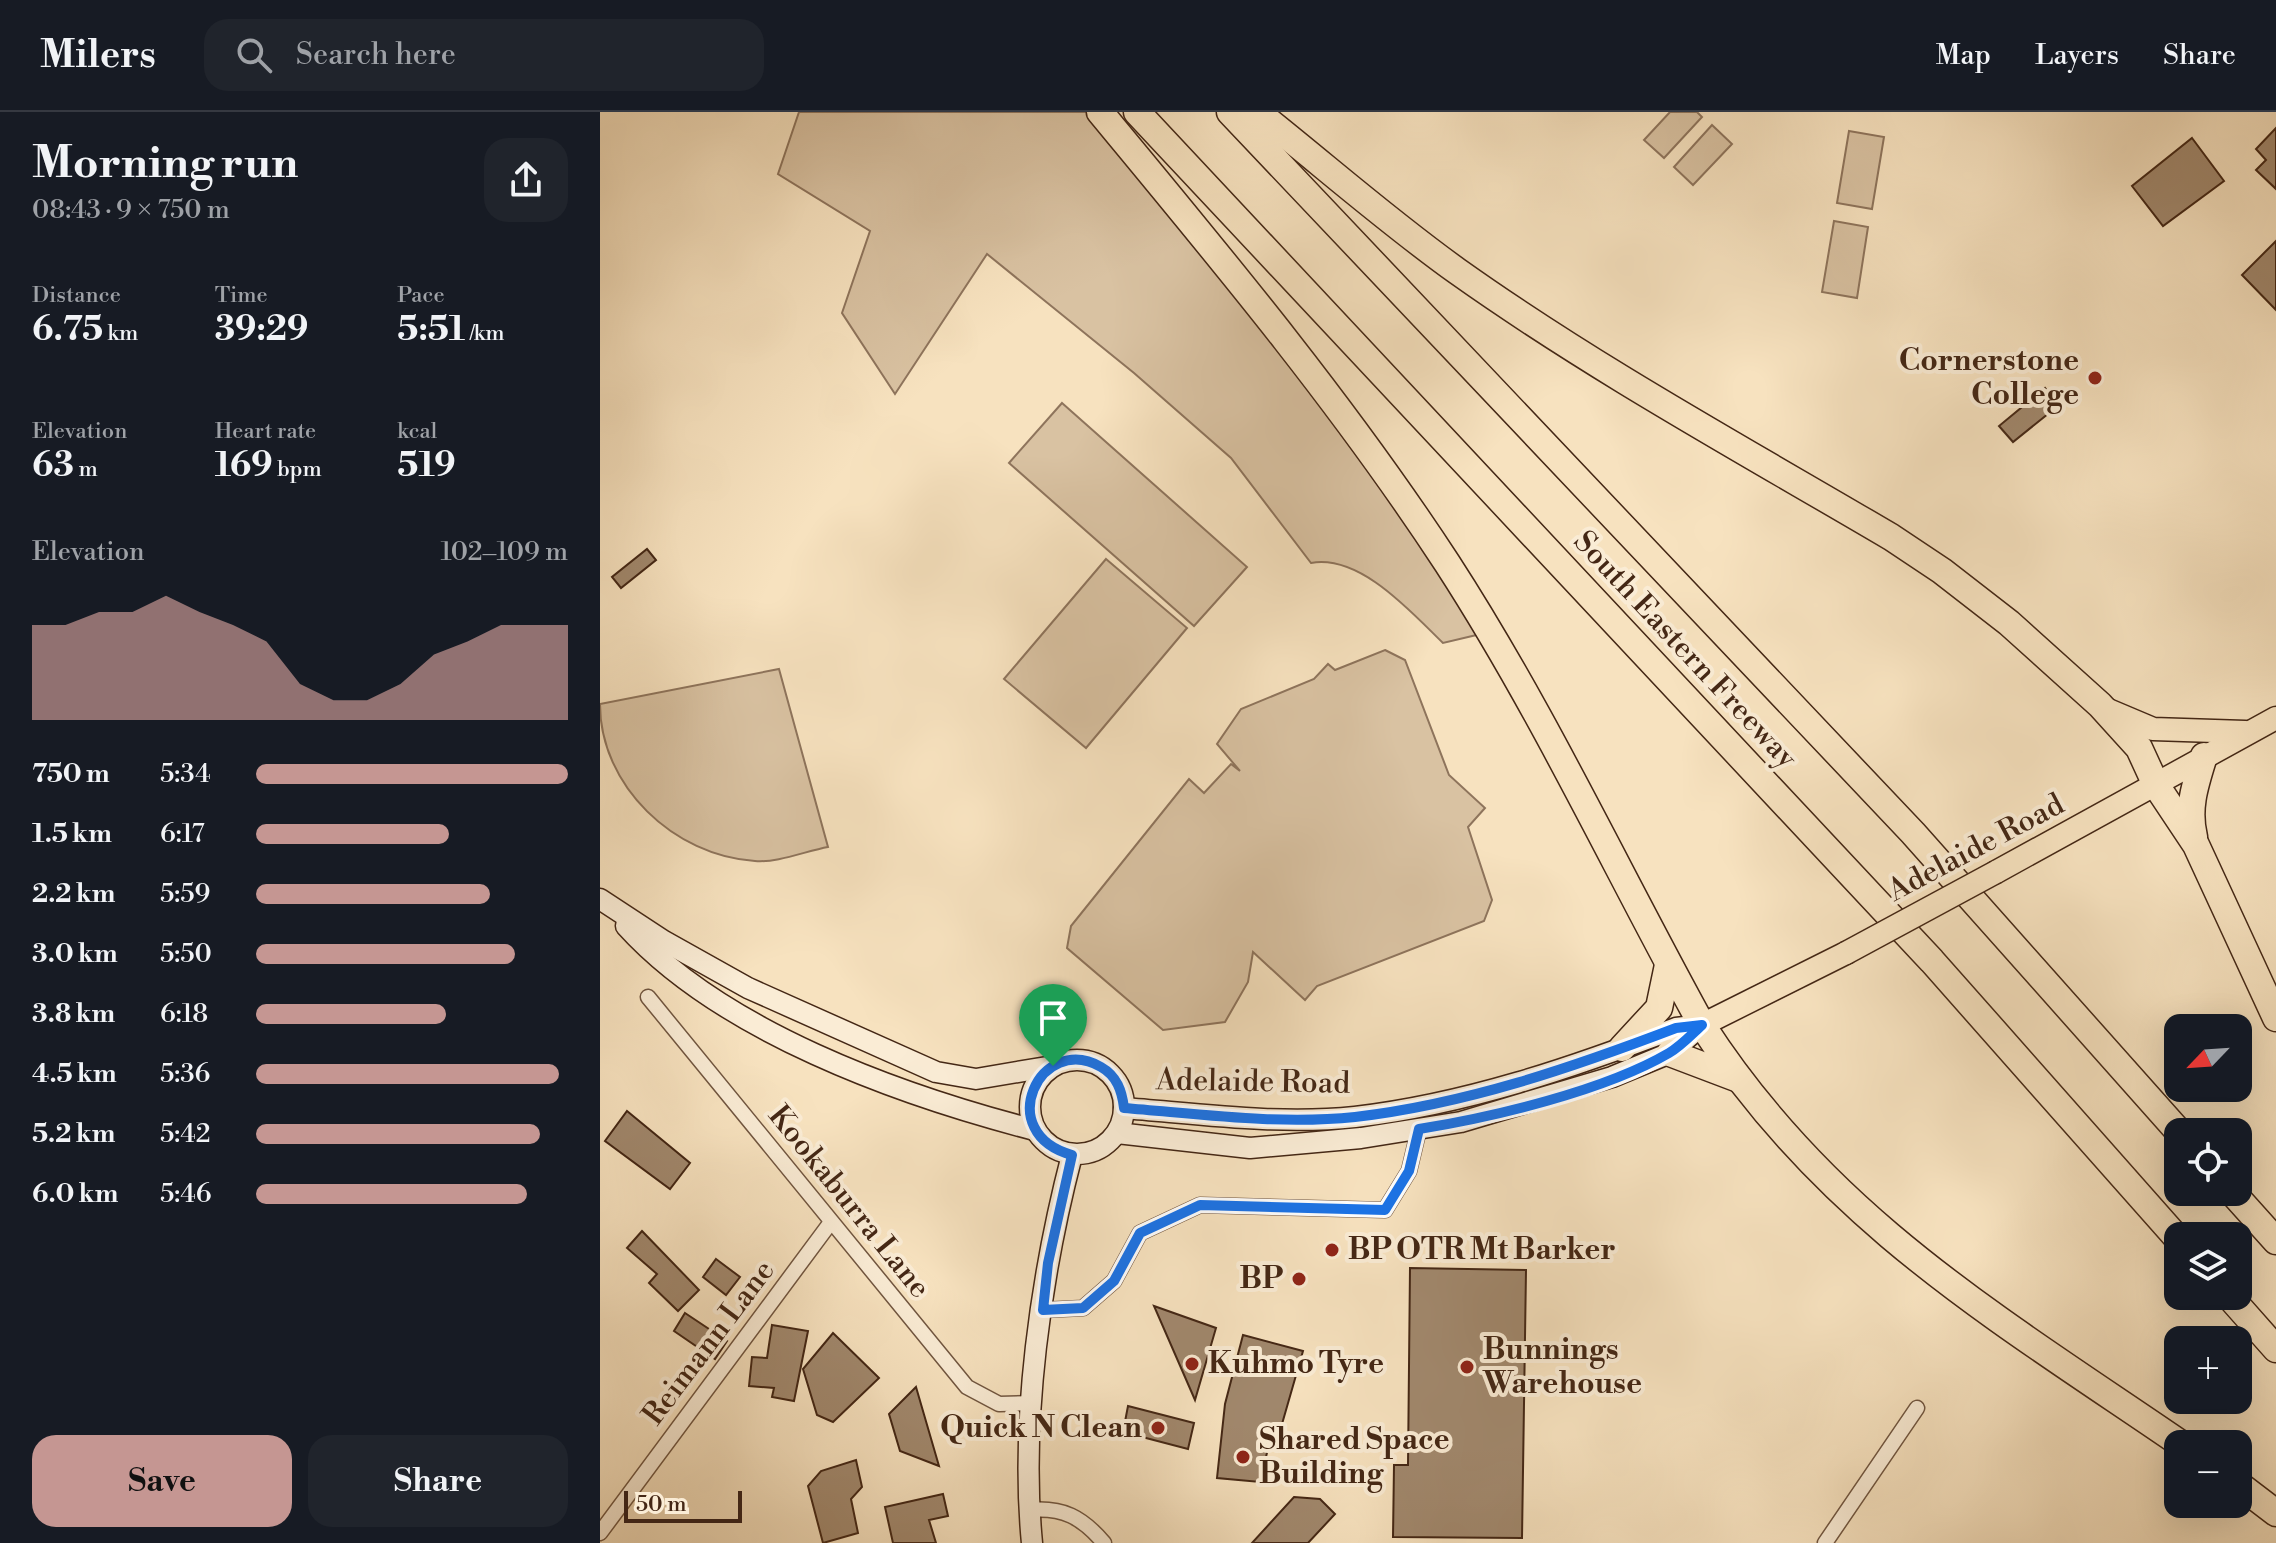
<!DOCTYPE html>
<meta charset="utf-8">
<style>
:root{--surface:#171b24;--page:#20242c;--text:#f1f3f6;--muted:#9ea1a6;--line:#363941;--accent:#c59692}
body{margin:0;font-family:"Libre Bodoni",serif;background:var(--page);color:var(--text);height:100vh;display:flex;flex-direction:column;font-size:30px;white-space:nowrap}
*{box-sizing:border-box;margin:0}
p{font-size:26px;color:var(--muted)}
.icon{flex:none;width:44px;height:44px;fill:none;stroke:currentColor;stroke-width:2;stroke-linecap:round;stroke-linejoin:round}
.map{position:relative;flex:1;overflow:hidden}
.side{display:flex;flex-direction:column;background:var(--surface);width:600px}
.side>*{flex:none}
.needle{width:52px;rotate:245deg}
.controls{position:absolute;left:1564px;top:902px;display:grid;gap:16px}
.controls a{display:grid;place-items:center;width:88px;height:88px;border-radius:16px;background:var(--surface);box-shadow:0 8px 32px #0002;font-size:40px}
.scale{position:absolute;left:24px;bottom:20px;width:118px;box-sizing:border-box;padding-left:8px;border:4px solid #442715;border-top:0;font-size:22px;line-height:28px;white-space:nowrap;color:#442715;-webkit-text-stroke:6px #faecd5;paint-order:stroke}
.pin{position:absolute;display:grid;place-items:center;width:68px;height:68px;color:#fff;margin:-82px -34px;border-radius:50% 50% 50% 0;rotate:-45deg;box-shadow:0 0 8px #0007}
.pin .icon{rotate:45deg}
.round{display:grid;place-items:center;flex:none;width:84px;height:84px;border-radius:24px;background:var(--page)}
.headline{display:flex;align-items:center;justify-content:space-between;height:136px;padding:0 32px}
h1{font-size:44px;font-weight:800;line-height:60px}
.stats{display:grid;grid-template-columns:repeat(3,1fr);gap:12px;height:136px;padding:8px 32px}
.stats div{display:grid;align-content:center}
.stats b{font-size:34px;font-weight:800}
.stats small{font-size:22px;font-weight:400}
.stats p{font-size:22px}
.chart{height:224px;padding:16px 32px}
.chart p{display:flex;justify-content:space-between}
.chart svg{width:100%;height:144px;margin-top:8px;fill:var(--accent);opacity:.7}
.primary-button{display:flex;gap:16px;margin-top:auto;padding:16px 32px}
.primary-button a{flex:1;height:92px;border-radius:24px;background:var(--accent);color:#111;font-size:32px;font-weight:800;line-height:92px;text-align:center}
.primary-button a+a{background:var(--page);color:var(--text)}
ul{padding:0 32px;list-style:none;font-size:26px}
li{display:grid;grid-template-columns:128px 96px 1fr;align-items:center;height:60px}
li i{height:20px;border-radius:10px;background:var(--accent)}
header{display:flex;align-items:center;gap:48px;box-sizing:border-box;height:112px;padding:0 40px;background:var(--surface);border-bottom:2px solid var(--line)}
header strong{font-size:38px}
nav{display:flex;gap:44px;margin-inline-start:auto;font-size:28px}
.search{width:560px;height:72px;background:var(--page);display:flex;align-items:center;gap:20px;box-sizing:border-box;padding:0 28px;border-radius:24px;color:var(--muted);font-size:30px}
main{display:flex;flex:1;min-height:0}
.map>svg:first-child{display:block}
</style>
<header>
<strong>Milers</strong>
<div class="search"><svg class="icon" aria-label="search" viewBox="0 0 24 24"><circle cx="10" cy="10" r="6"/><path d="M15 15l6 6"/></svg>Search here</div>
<nav><a>Map</a><a>Layers</a><a>Share</a></nav>
</header>
<main>
<section class="side">
<div class="headline"><div><h1>Morning run</h1><p>08:43 · 9 × 750 m</p></div><a class="round"><svg class="icon" aria-label="share" viewBox="0 0 24 24"><path d="M12 15V3M7 8l5-5 5 5M5 13v7h14v-7"/></svg></a></div>
<div class="stats">
<div><p>Distance</p><b>6.75<small> km</small></b></div>
<div><p>Time</p><b>39:29</b></div>
<div><p>Pace</p><b>5:51<small> /km</small></b></div>
</div>
<div class="stats">
<div><p>Elevation</p><b>63<small> m</small></b></div>
<div><p>Heart rate</p><b>169<small> bpm</small></b></div>
<div><p>kcal</p><b>519</b></div>
</div>
<div class="chart"><p><span>Elevation</span>102–109 m</p>
<svg viewBox="0 0 160 44" preserveAspectRatio="none"><path d="M0 44V15L10 15L20 11L30 11L40 6L50 11L60 15L70 20L80 33L90 38L100 38L110 33L120 24L130 20L140 15L150 15L160 15V44z"/></svg>
</div>
<ul>
<li><b>750 m</b>5:34<i style="width:100%"></i></li>
<li><b>1.5 km</b>6:17<i style="width:62%"></i></li>
<li><b>2.2 km</b>5:59<i style="width:75%"></i></li>
<li><b>3.0 km</b>5:50<i style="width:83%"></i></li>
<li><b>3.8 km</b>6:18<i style="width:61%"></i></li>
<li><b>4.5 km</b>5:36<i style="width:97%"></i></li>
<li><b>5.2 km</b>5:42<i style="width:91%"></i></li>
<li><b>6.0 km</b>5:46<i style="width:87%"></i></li>
</ul>
<div class="primary-button"><a>Save</a><a>Share</a></div>
</section>
<div class="map">
<svg width="1676" height="1431" viewBox="0 0 1676 1431">
<rect width="100%" height="100%" fill="#f7e2bf"/>
<filter id="stains"><feTurbulence type="fractalNoise" baseFrequency=".0025" numOctaves="4"/><feColorMatrix values="0 0 0 0 .2 0 0 0 0 .09 0 0 0 0 .02 0 0 0 .5 -.17"/></filter>
<radialGradient id="worn" r=".72"><stop offset=".6" stop-color="#630" stop-opacity="0"/><stop offset="1" stop-color="#630" stop-opacity=".3"/></radialGradient>
<g fill="#d9c2a2" stroke="#8e745c" stroke-width="2">
<path d="M 199,0 L 500,0 L 641,171 L 889,520 L 843,531 C 811,500 760,442 711,451 L 631,346 L 534,261 L 387,142 L 295,282 L 242,201 L 270,119 L 178,62 Z"/>
<path d="M 1070,0 L 1097,0 L 1102,5 L 1064,46 L 1044,28 Z"/>
<path d="M 1112,13 L 1132,32 L 1093,73 L 1074,55 Z"/>
<path d="M 1249,19 L 1284,25 L 1272,97 L 1237,91 Z"/>
<path d="M 1234,109 L 1268,115 L 1257,186 L 1222,180 Z"/>
<path d="M 462,291 L 647,455 L 594,514 L 409,351 Z"/>
<path d="M 506,447 L 587,516 L 486,636 L 404,567 Z"/>
<path d="M 785,538 L 805,548 L 849,663 L 885,696 L 868,715 L 892,788 L 884,809 L 717,874 L 705,888 L 653,840 L 648,870 L 625,910 L 563,918 L 467,836 L 471,814 L 589,667 L 604,681 L 631,652 L 640,659 L 617,632 L 641,597 L 714,567 L 728,552 L 735,558 Z"/>
<path d="M 179,557 L 228,735 C 206,739 177,751 155,749 C 74,744 0,674 0,592 Z"/>
</g>
<g fill="#a1886d" stroke="#442715" stroke-width="2">
<path d="M 1676,16 L 1676,77 L 1656,58 L 1666,48 L 1656,37 Z"/>
<path d="M 1592,26 L 1624,69 L 1563,114 L 1532,74 Z"/>
<path d="M 1676,129 L 1676,198 L 1642,163 Z"/>
<path d="M 1445,276 L 1459,293 L 1413,330 L 1399,314 Z"/>
<path d="M 47,437 L 56,448 L 21,476 L 12,465 Z"/>
<path d="M 27,999 L 90,1051 L 70,1077 L 5,1029 Z"/>
<path d="M 42,1119 L 99,1178 L 78,1199 L 49,1171 L 57,1162 L 27,1136 Z"/>
<path d="M 116,1147 L 140,1165 L 126,1183 L 103,1165 Z"/>
<path d="M 810,1156 L 926,1158 L 922,1426 L 793,1425 L 794,1353 L 808,1353 Z"/>
<path d="M 554,1194 L 616,1216 L 595,1288 Z"/>
<path d="M 85,1201 L 127,1229 L 115,1247 L 74,1219 Z"/>
<path d="M 172,1213 L 208,1219 L 194,1289 L 172,1285 L 174,1276 L 149,1274 L 152,1245 L 167,1246 Z"/>
<path d="M 233,1221 L 279,1266 L 233,1310 L 217,1303 L 203,1257 Z"/>
<path d="M 643,1223 L 703,1239 L 682,1312 L 671,1324 L 660,1370 L 617,1366 L 625,1292 Z"/>
<path d="M 316,1275 L 339,1354 L 300,1339 L 289,1302 Z"/>
<path d="M 528,1294 L 594,1311 L 588,1337 L 523,1320 Z"/>
<path d="M 256,1348 L 262,1375 L 251,1387 L 258,1421 L 223,1431 L 208,1374 L 221,1359 Z"/>
<path d="M 343,1382 L 348,1404 L 329,1408 L 336,1431 L 293,1431 L 285,1395 Z"/>
<path d="M 694,1385 L 720,1387 L 735,1402 L 708,1431 L 652,1431 Z"/>
</g>
<g fill="none" stroke-linecap="round" stroke-linejoin="round">
<defs>
<g id="street">
<path d="M 48,885 L 367,1275 L 399,1292 L 432,1291"/>
<path d="M 443,1198 L 483,1196 L 514,1169 L 540,1121 L 600,1093 L 785,1098 L 809,1059 L 819,1017"/>
<path d="M 429,1398 C 463,1395 482,1405 504,1431"/>
<path d="M 0,1421 L 231,1110"/>
<path d="M 1225,1431 L 1317,1296"/>
</g>
<g id="secondary">
<path d="M 0,787 L 64,829 L 148,876 L 336,960 L 376,967 L 453,954"/>
<path d="M 26,814 C 121,919 299,983 435,1018"/>
<circle cx="477" cy="995" r="47"/>
<path d="M 524,996 C 600,1002 679,1013 755,1005 C 866,992 971,956 1076,916 L 1102,913"/>
<path d="M 517,1021 L 650,1036 L 761,1026 L 861,1010 L 1012,965 L 1070,941 L 1102,913"/>
<path d="M 432,1431 C 420,1308 441,1162 472,1043"/>
</g>
<g id="primary">
<path d="M 1508,598 L 1553,617 L 1645,620"/>
<path d="M 1396,760 L 1676,606"/>
<path d="M 1102,913 L 1246,841"/>
</g>
<g id="highway">
<path d="M 500,0 C 621,146 743,292 847,451 C 943,599 1017,759 1102,913 C 1226,1106 1397,1206 1581,1332"/>
<path d="M 537,0 L 1332,849 L 1578,1127"/>
<path d="M 630,0 L 1313,721 L 1579,1020"/>
<path d="M 657,0 C 724,53 787,109 857,159 C 995,257 1145,339 1291,425 L 1342,459 L 1409,511 L 1500,593 L 1539,636 L 1556,673 L 1596,733 L 1676,906"/>
<path d="M 1594,725 C 1587,696 1595,673 1604,644"/>
<path d="M 1022,936 L 1059,896 L 1068,853"/>
<path d="M 1070,941 L 1136,966"/>
<path d="M 1632,1080 L 1676,1129"/>
<path d="M 1629,1184 L 1676,1237"/>
<path d="M 1638,1372 L 1676,1401"/>
</g>
</defs>
<use href="#street" stroke="#715640" stroke-width="17"/>
<use href="#secondary" stroke="#442715" stroke-width="23"/>
<use href="#primary" stroke="#442715" stroke-width="25"/>
<use href="#highway" stroke="#442715" stroke-width="29"/>
<use href="#street" stroke="#faecd5" stroke-width="14"/>
<use href="#secondary" stroke="#faecd5" stroke-width="20"/>
<use href="#primary" stroke="#f7e2bf" stroke-width="22"/>
<use href="#highway" stroke="#f7e2bf" stroke-width="26"/>
<defs>
<path id="primary-bridge" d="M 1246,841 L 1396,760"/>
</defs>
<use href="#primary-bridge" stroke="#442715" stroke-width="25" stroke-linecap="butt"/>
<use href="#primary-bridge" stroke="#f7e2bf" stroke-width="22"/>
</g>
<g fill="none" stroke-linecap="round" stroke-linejoin="round">
<defs>
<path id="route" d="M 1102,913 C 1092,922 1081,934 1069,941 C 1004,979 893,1005 819,1017 L 809,1059 L 785,1098 L 600,1093 L 540,1121 L 514,1169 L 483,1196 L 443,1198 L 448,1151 L 472,1043 C 392,1021 440,920 501,955 C 517,964 522,979 524,996 C 600,1002 679,1013 755,1005 C 866,992 971,956 1076,916 Z"/>
</defs>
<use href="#route" stroke="#fff" stroke-width="16"/>
<use href="#route" stroke="#1a73e8" stroke-width="10"/>
</g>
<g fill="#8f2418" stroke="#faecd5" stroke-width="3">
<circle cx="1495" cy="266" r="8"/>
<circle cx="732" cy="1138" r="8"/>
<circle cx="699" cy="1167" r="8"/>
<circle cx="592" cy="1252" r="8"/>
<circle cx="867" cy="1255" r="8"/>
<circle cx="558" cy="1316" r="8"/>
<circle cx="643" cy="1345" r="8"/>
</g>
<g text-anchor="middle" dominant-baseline="central" stroke-width="8" stroke-linejoin="round" paint-order="stroke">
<g font-size="30" font-weight="bold" fill="#442715" stroke="#faecd5" text-anchor="start">
<text x="1479" y="249" text-anchor="end">Cornerstone<tspan x="1479" dy="34">College</tspan></text>
<text x="748" y="1138">BP OTR Mt Barker</text>
<text x="683" y="1167" text-anchor="end">BP</text>
<text x="883" y="1238">Bunnings<tspan x="883" dy="34">Warehouse</tspan></text>
<text x="608" y="1252">Kuhmo Tyre</text>
<text x="542" y="1316" text-anchor="end">Quick N Clean</text>
<text x="659" y="1328">Shared Space<tspan x="659" dy="34">Building</tspan></text>
</g>
<g font-size="30" fill="#442715" stroke="#faecd5">
<text transform="translate(1085 538) rotate(47)">South Eastern Freeway</text>
<text transform="translate(1376 736) rotate(-28)">Adelaide Road</text>
<text transform="translate(653 970) rotate(1)">Adelaide Road</text>
<text transform="translate(249 1090) rotate(51)">Kookaburra Lane</text>
<text transform="translate(109 1231) rotate(-53)">Reimann Lane</text>
</g>
</g>
<rect width="100%" height="100%" filter="url(#stains)"/>
<rect width="100%" height="100%" fill="url(#worn)"/>
</svg>
<div class="controls">
<a><svg class="needle" viewBox="-14 -14 28 28"><path d="M0-13l5 13h-10z" fill="#e53935"/><path d="M0 13l5-13h-10z" fill="#9ea1a6"/></svg></a>
<a><svg class="icon" aria-label="locate" viewBox="0 0 24 24"><circle cx="12" cy="12" r="6"/><path d="M12 2v4M12 18v4M2 12h4M18 12h4"/></svg></a>
<a><svg class="icon" aria-label="layers" viewBox="0 0 24 24"><path d="M12 4l9 5-9 5-9-5zM3 14l9 5 9-5"/></svg></a>
<a>+</a>
<a>−</a>
</div>
<div class="scale">50 m</div>
<div class="pin" style="left:453px;top:954px;background:#1e9e55"><svg class="icon" aria-label="arrive" viewBox="0 0 24 24"><path d="M6 21V4h12l-3 4 3 4H6"/></svg></div>
</div>
</main>
